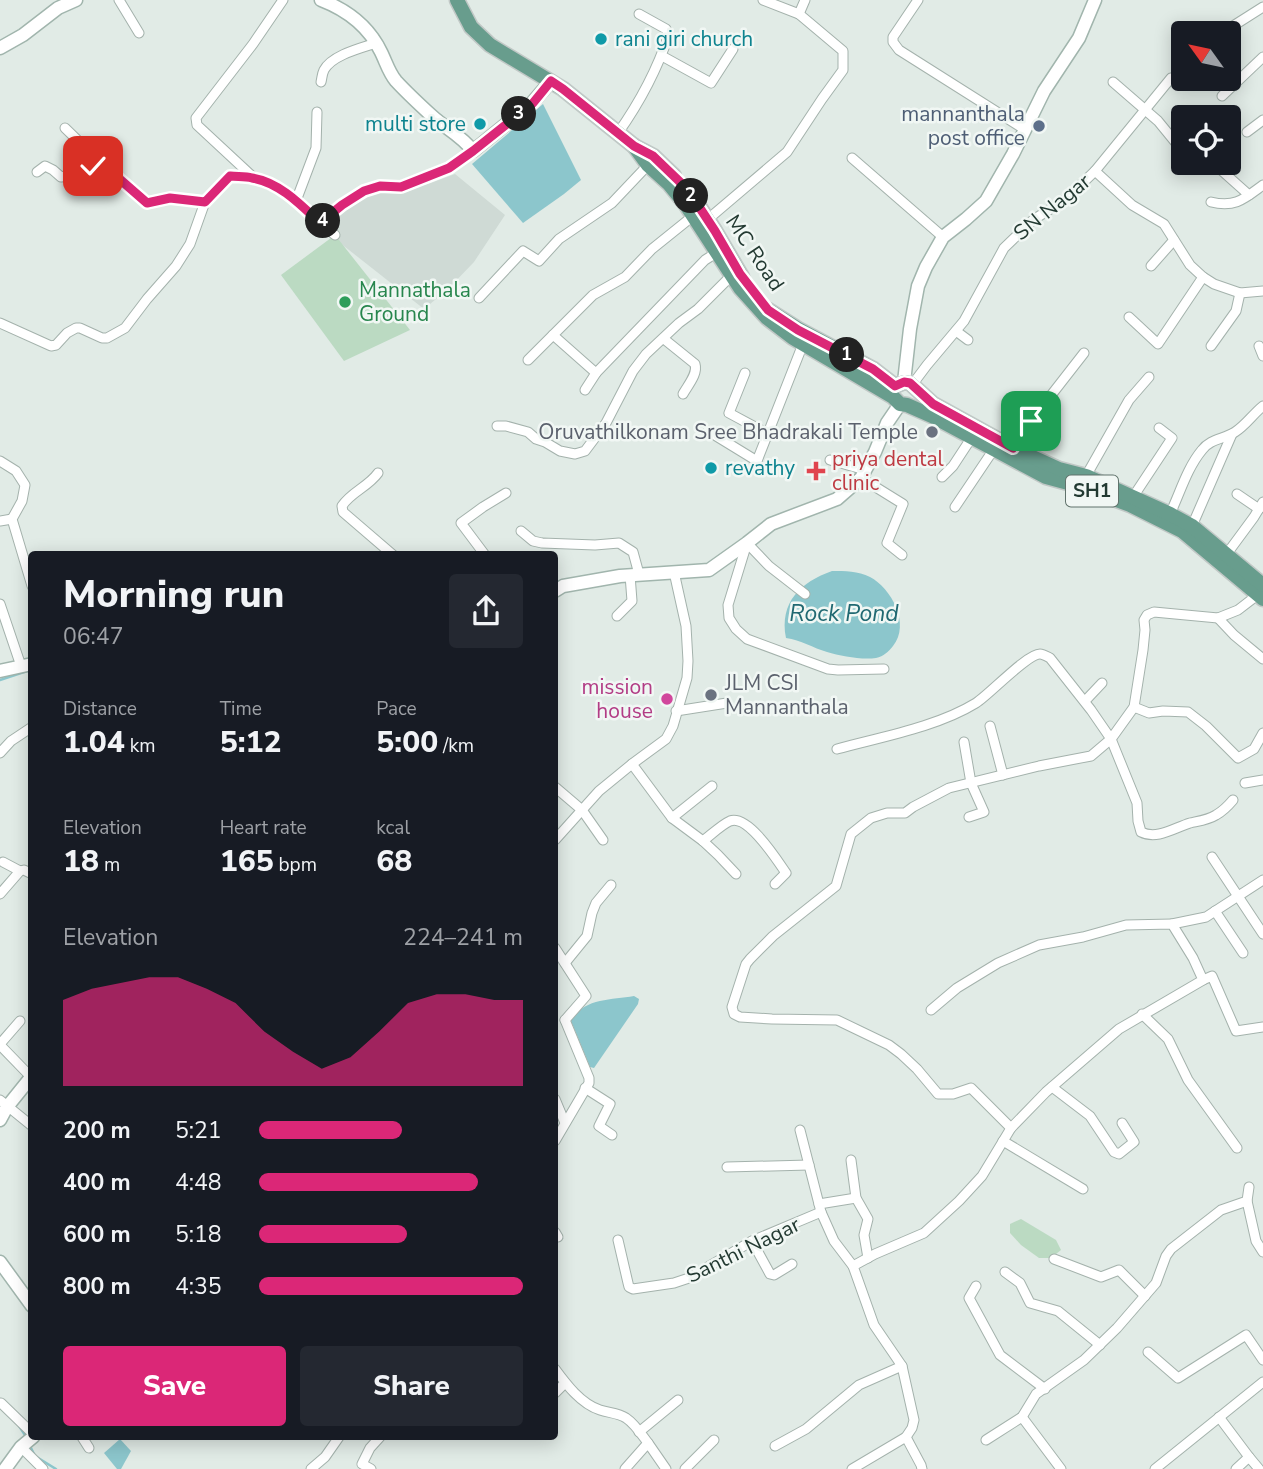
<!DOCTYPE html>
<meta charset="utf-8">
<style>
:root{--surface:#171b24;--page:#242831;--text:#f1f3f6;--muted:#9ea1a6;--accent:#db2777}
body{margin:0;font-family:"Nunito Sans",sans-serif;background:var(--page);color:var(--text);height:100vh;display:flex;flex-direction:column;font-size:26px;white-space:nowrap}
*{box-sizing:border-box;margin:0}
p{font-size:23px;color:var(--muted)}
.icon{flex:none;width:38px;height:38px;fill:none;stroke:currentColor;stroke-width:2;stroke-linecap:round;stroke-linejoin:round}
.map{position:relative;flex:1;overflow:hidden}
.side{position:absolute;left:28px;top:551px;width:530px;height:889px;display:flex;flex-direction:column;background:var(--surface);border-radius:7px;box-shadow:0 4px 18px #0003}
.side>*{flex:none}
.needle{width:46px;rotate:303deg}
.controls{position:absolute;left:1171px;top:21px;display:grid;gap:14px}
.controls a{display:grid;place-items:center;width:70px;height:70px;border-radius:7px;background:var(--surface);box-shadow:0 4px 18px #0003;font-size:35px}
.pin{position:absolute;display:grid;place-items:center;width:60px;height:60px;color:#fff;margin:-30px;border-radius:14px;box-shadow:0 4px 10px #0006}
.km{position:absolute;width:35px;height:35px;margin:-18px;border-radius:50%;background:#222;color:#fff;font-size:19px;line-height:35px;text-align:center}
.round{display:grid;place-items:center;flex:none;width:74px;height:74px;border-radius:7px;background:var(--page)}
.headline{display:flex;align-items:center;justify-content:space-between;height:119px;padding:0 35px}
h1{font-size:38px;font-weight:800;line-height:52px}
.figures{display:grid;grid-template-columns:repeat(3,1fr);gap:10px;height:119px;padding:7px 35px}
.figures div{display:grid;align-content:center}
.figures b{font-size:30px;font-weight:800}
.figures small{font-size:19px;font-weight:400}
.figures p{font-size:19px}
.chart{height:196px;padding:14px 35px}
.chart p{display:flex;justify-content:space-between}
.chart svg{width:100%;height:126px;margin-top:7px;fill:var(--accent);opacity:.7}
.primary-button{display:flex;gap:14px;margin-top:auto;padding:14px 35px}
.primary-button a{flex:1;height:80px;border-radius:7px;background:var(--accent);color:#fff;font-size:28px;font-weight:800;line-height:80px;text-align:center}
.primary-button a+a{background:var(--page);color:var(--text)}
ul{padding:0 35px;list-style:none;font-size:23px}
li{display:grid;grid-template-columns:112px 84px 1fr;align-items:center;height:52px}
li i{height:18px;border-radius:9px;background:var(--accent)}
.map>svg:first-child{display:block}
</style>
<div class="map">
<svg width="1263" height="1469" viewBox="0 0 1263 1469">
<rect width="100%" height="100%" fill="#e1ebe6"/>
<path fill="#cfdad5" d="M 455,174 L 505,215 L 474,262 L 448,289 L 424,309 L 335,239 L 327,226 L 341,213 L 359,201 L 382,190 L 407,188 L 428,184 Z"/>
<g fill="#bbdac2">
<path d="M 335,235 L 410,330 L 344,361 L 281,275 Z"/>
<path d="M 1021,1219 L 1056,1240 L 1061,1250 L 1051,1258 L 1039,1258 L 1021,1245 L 1010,1233 L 1010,1224 Z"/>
</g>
<g fill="#8cc6cc">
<path d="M 543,104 L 581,180 L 564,194 L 523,223 L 472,164 Z"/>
<path d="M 832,571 C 845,571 858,571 870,577 C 891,588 911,624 893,646 C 888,652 884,656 876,658 C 861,660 841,656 827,652 C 813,648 801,640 786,638 C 779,602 801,582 832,571 Z"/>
<path d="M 634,996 L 639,999 L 638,1004 L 594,1068 L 590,1067 L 571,1021 C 583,998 611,1000 634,996 Z"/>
<path d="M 120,1439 L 131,1451 L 121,1469 L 117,1469 L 104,1453 Z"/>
</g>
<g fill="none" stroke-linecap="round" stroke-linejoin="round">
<g stroke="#8cc6cc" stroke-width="2.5">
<path d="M 0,680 L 27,671"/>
<path d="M 19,1426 L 25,1435"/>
<path d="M 30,1446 L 35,1456 L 56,1469"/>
</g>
<defs>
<g id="street">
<path d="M 119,0 L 139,33"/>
<path d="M 283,0 L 253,44 L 196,118 L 197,125 L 254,178 L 279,189 L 296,201 L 320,223"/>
<path d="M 763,0 L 799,14 L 805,0"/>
<path d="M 918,0 L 893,37 L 893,42 L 899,50 L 1024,129"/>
<path d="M 1222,33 L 1263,7"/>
<path d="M 662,56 L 711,83 L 733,49"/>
<path d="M 321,82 C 322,78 322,74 324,70 C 332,55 361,48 376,43"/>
<path d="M 1113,82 L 1158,121 L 1176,143 L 1183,142"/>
<path d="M 1222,96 L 1263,57"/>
<path d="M 65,128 L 100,162 L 147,203 L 170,198 L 205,202 L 230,176 L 254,178"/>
<path d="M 1247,132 L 1263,120"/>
<path d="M 618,133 C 640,102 657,70 669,34 L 666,29 L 639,14"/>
<path d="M 852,158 L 943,237"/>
<path d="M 1221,170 L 1249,195"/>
<path d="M 1095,171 L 1171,78"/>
<path d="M 37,172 L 45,166 L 53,170 L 61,177 L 67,176 L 100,162"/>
<path d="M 296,201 L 316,148 L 317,112"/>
<path d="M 1211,202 C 1235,208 1244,199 1263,185"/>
<path d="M 693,216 L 652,249 L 625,277 L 593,295 L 553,335 L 596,373 L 705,260 L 716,253"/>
<path d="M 707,220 L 787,152 L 822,99 L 843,70 L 843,51 L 799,14"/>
<path d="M 335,235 L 320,223 L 342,205 L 364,191 L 380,186 L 401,186 L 449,168 L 473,151"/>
<path d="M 1151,266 L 1174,240"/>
<path d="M 479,298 L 523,251 L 539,261 L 559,239 L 612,203 L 648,165"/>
<path d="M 1129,317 L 1158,344 L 1203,277"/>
<path d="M 0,323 L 51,346 L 56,345 L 67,333 L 76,328 L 80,328 L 102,338 L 107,338 L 125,328 L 147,299 L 176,266 L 190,244 L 205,202"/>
<path d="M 956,331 L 968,340"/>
<path d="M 664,339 L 695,364 C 698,374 688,385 683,394"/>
<path d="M 1211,346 L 1236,311 L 1240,293"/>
<path d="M 1259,346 L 1263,356"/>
<path d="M 528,360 L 553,335"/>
<path d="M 745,373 L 729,413 L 768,434"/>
<path d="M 912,385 L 927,365 L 964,321 L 1004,248 L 1033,220 L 1066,199 L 1095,171 L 1132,205 L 1164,224 L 1190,265 L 1203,277 L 1214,284 L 1240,293 L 1263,291"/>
<path d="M 585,390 L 596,373"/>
<path d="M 497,426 L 506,426 L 528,432 L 536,439 L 545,442 L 560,451 L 575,454 L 585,451 L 606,423 L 633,371 L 646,354 L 679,323 L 698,309 L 731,276"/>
<path d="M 708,431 L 757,461 L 803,344"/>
<path d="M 1013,448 L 1031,421 L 1084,353"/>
<path d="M 830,460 L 865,470"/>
<path d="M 0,461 L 16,471 L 25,485 L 22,501 L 12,519 L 32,586"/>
<path d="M 378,473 C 368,487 351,492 342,506 L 343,512 L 393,555"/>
<path d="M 1086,476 L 1129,400 L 1149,377"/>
<path d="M 942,477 L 953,466 L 972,437"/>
<path d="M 861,478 L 903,504 L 887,543 L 902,555"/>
<path d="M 1237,494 L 1259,509"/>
<path d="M 1133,497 L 1172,438 L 1159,428"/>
<path d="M 955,507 L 994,449"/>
<path d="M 1170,514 C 1180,493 1187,468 1202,450 C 1210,439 1224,439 1235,432 C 1246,425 1253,414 1263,406"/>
<path d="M 0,521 L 12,519"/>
<path d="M 1192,526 L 1232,434"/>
<path d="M 521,531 L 533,541 L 542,543 L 595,545 L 619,543 L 633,552 L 639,574"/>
<path d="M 485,555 L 461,523 L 483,507 L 506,493"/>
<path d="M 1226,555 L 1254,517 L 1263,502"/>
<path d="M 805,594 L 769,566 L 747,543 L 728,605 L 729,618 L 736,629 L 747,639 L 828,669 L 838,670 L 884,669"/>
<path d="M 0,604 L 21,666"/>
<path d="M 617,616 L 632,601 L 630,575"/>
<path d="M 1218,618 L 1234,635 L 1263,659"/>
<path d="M 1085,701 L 1102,683"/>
<path d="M 1134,707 L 1149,713 L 1163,711 L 1188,712 L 1206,726 L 1238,758 L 1254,749 L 1263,733"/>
<path d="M 676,711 L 727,703"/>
<path d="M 990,726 L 1003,775"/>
<path d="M 964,742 L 971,783 L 984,812 L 969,817"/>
<path d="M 837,749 C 881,737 937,727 976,703 C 990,694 1027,654 1040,654 C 1043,654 1048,657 1050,658 L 1091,710 L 1111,739 L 1137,803 L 1138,821 L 1141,832 C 1157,840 1174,828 1190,823 C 1199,821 1208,820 1216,815 C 1223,811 1228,806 1233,800"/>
<path d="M 0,753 L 11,741 L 32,727"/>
<path d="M 632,764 L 672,818 L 703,841 L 718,855 L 736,874"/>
<path d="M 1245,783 L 1263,780"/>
<path d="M 555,787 L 582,810 L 603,840"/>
<path d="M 672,818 L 712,786"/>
<path d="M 555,840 L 599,791 L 632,764 L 666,739 L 673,726 L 687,678 L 688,661 L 686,626 L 674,572"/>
<path d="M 703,841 C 711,835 721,825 730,821 C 748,814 777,860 786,873 L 775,884"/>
<path d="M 1212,857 L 1263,934"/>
<path d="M 3,862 L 20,871"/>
<path d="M 0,894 L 20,871 L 24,870 L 32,874"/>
<path d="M 1215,911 L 1243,953"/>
<path d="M 1172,924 L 1206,917 L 1263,880"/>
<path d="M 555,948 L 586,996 L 565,1020"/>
<path d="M 565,963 L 587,936 L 592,913 L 596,903 L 611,885"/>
<path d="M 1203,980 L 1212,976 L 1236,1031 L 1263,1027"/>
<path d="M 1142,1014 L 1168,1039 L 1188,1080 L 1237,1148"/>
<path d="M 0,1044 L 20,1021"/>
<path d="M 0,1045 L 31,1077"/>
<path d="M 1052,1087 L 1090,1116 L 1114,1152 L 1119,1154 L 1134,1142 L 1122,1123"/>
<path d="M 585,1088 L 610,1104 L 599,1126 L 612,1135"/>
<path d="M 555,1099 L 565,1123"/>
<path d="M 0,1100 L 32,1126"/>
<path d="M 1011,1128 L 971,1088 L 953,1094 L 938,1094 L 917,1069 L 901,1054 L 889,1045 L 837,1020 L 772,1019 L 740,1017 L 734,1014 L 732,1007 L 746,964 L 750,959 L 773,936 L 836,886 L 851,834 L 871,818 L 887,813 L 905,813 L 913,807 L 949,788 L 1039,766 L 1091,756 L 1111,739 L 1134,707 L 1143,650 L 1145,630 L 1144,620 L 1147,615 L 1154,612 L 1218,618 L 1238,610 L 1260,593"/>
<path d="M 800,1130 L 821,1212 L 834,1241 L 853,1266"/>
<path d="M 555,1141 L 589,1083 L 589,1078 L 565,1020"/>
<path d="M 1003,1141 L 1083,1189"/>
<path d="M 851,1160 L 856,1198 L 868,1219 L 864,1235 L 868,1258"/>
<path d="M 727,1167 L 809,1165"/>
<path d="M 1247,1201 L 1256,1241 L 1263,1252"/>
<path d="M 819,1204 L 856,1198"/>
<path d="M 555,1232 L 558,1237"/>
<path d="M 618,1240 L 628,1283 L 629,1287 L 633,1289 L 674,1283 L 689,1278 L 752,1241 L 821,1212"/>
<path d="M 752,1241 L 770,1274 L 774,1275 L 792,1264"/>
<path d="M 1054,1259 L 1101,1277 L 1119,1270 L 1145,1296"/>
<path d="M 1005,1272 L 1020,1283 L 1030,1303 L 1058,1311 L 1100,1345"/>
<path d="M 976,1286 L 969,1298 L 1000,1355 L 1045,1389"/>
<path d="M 1148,1352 L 1178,1378 L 1246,1335 L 1263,1360"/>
<path d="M 555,1369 C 566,1384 581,1404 600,1410 C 609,1413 618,1413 626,1418 C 635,1424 642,1435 648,1443"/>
<path d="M 555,1393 L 565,1383"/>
<path d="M 1,1403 L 32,1433"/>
<path d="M 1022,1417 L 1061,1469"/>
<path d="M 1219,1417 L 1249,1457"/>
<path d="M 639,1432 L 678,1400"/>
<path d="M 82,1437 L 89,1448"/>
<path d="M 906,1437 L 921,1465 L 922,1469"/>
<path d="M 986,1440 L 1022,1417 L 1036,1394 L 1084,1360 L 1117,1328 L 1156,1283 L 1166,1256 L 1171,1249 L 1221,1210 L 1247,1201 L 1249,1187"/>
<path d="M 775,1446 L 806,1429 L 859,1385 L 902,1366"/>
<path d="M 21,1447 L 43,1469"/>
<path d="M 311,1469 L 325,1457 L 339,1437"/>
<path d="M 371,1469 L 362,1464 L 370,1448 L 380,1437"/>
<path d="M 625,1469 L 648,1443 L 666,1469"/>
<path d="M 685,1469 L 714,1440"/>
<path d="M 852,1469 L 906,1437 L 912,1428 L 914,1420 L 902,1366 L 874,1325 L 853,1266 L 875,1254 L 924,1233 L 959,1201 L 982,1176 L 1011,1128 L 1046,1092 L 1119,1029 L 1203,980 L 1193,958 L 1172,924 L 1126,925 L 1083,937 L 1039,945 L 998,963 L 957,988 L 931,1010"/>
<path d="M 1155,1469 L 1263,1382"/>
<path d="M 1236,1469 L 1249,1457 L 1259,1469"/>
</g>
<g id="secondary">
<path d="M 321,0 C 347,10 369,27 381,52 C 386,62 389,73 396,81 C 407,93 420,105 432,116 C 445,128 462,136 473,151 L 532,103 L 551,81"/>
<path d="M 0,48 L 23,35 L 58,8 L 76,0"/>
<path d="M 904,382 L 910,329 L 918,286 L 926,267 L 943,237 L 966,219 L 986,201 L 1013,154 L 1044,91 L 1079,38 L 1095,0"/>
<path d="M 555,591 L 563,586 L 620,576 L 709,570 L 747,543 L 771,524 L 837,499 L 861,478 L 875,452 L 887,423 L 900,404"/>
<path d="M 0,671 L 32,664"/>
<path d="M 0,1120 L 7,1107 L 32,1076"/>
<path d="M 0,1262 L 32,1306"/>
<path d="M 5,1469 L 21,1447 L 33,1437"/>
</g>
<g id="primary">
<path d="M 457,0 L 471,27 L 490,45 L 563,89 L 634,146 L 653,156 L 674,176"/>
<path d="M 634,146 L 648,165 L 669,184 L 686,205 L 740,288 L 767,318 L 793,338 L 893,397 L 900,404 L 907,405 L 932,416 L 1046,477 L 1079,486 L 1130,505 L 1182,531 L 1263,599"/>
<path d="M 696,202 L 715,231 L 742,277"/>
<path d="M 768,310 L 798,329 L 873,369 L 895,386"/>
<path d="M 895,386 L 904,382 L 910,383 L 933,404 L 1013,448 L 1059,469 L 1086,476 L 1170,514 L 1192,526 L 1263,585"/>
</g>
</defs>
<use href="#street" stroke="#a4b2ac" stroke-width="11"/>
<use href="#secondary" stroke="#a1b5ad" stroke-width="15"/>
<use href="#primary" stroke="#c1c8c6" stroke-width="17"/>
<use href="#street" stroke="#fff" stroke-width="9"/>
<use href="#secondary" stroke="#fff" stroke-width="12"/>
<use href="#primary" stroke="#689d8d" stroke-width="14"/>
</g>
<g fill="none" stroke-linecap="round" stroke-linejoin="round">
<defs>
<path id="route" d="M 93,166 L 100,162 L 147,203 L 170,198 L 205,202 L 230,176 C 237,177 245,176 252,178 C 279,182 301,205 320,223 L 342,205 L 364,191 L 380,186 L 401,187 L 449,168 L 473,151 L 533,103 L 551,81 L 563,89 L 634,146 L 653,156 L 679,181 L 692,196 L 715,231 L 740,274 L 768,310 L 798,330 L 873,369 L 895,386 L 904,382 L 910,383 L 933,404 L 1013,448 L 1031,421"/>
</defs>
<use href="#route" stroke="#fff" stroke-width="14"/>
<use href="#route" stroke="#db2777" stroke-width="9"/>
</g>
<g fill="#0f9aa8" stroke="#f1f7f4" stroke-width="2.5">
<circle cx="601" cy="39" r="7"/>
<circle cx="480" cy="124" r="7"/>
<circle cx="711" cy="468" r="7"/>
</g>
<circle fill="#5c6f8a" stroke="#f1f7f4" stroke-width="2.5" cx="1039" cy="126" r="7"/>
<circle fill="#2e9e5b" stroke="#f1f7f4" stroke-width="2.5" cx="345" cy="302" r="7"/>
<g fill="#6b7280" stroke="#f1f7f4" stroke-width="2.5">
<circle cx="932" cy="432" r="7"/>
<circle cx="711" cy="695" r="7"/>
</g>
<path fill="#e0444e" stroke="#f1f7f4" stroke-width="2.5" d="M812.5 460.5h7v7h7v7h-7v7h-7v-7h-7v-7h7z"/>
<circle fill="#d1479c" stroke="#f1f7f4" stroke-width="2.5" cx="667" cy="699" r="7"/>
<g text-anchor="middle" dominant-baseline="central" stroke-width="5" stroke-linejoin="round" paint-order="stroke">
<rect fill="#f1f7f4" stroke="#61736c" stroke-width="2" x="1066" y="475.5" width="52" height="31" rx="5"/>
<g font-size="19" font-weight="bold" fill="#233a32">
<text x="1092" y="491">SH1</text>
</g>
<g font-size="21" fill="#0d838f" stroke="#f1f7f4" text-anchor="start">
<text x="615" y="39">rani giri church</text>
<text x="466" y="124" text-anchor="end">multi store</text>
<text x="725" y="468">revathy</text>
</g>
<g font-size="21" fill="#4e5e75" stroke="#f1f7f4" text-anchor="end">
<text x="1025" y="114">mannanthala<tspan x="1025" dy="24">post office</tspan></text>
</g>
<g font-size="21" fill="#233a32" stroke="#f1f7f4">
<text transform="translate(1052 207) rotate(-39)">SN Nagar</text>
<text transform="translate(755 253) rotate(56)">MC Road</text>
<text transform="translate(743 1250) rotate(-26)">Santhi Nagar</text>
</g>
<g font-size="21" fill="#27864d" stroke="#f1f7f4" text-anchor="start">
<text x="359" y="290">Mannathala<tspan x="359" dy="24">Ground</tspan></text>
</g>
<g font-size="21" fill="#5b616d" stroke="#f1f7f4" text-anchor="end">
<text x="918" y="432">Oruvathilkonam Sree Bhadrakali Temple</text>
<text x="725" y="683" text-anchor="start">JLM CSI<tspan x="725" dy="24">Mannanthala</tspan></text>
</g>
<g font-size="21" fill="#be3a42" stroke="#f1f7f4" text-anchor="start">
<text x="832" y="459">priya dental<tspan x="832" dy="24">clinic</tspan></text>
</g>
<g font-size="21" fill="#b23c85" stroke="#f1f7f4" text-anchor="end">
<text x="653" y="687">mission<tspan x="653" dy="24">house</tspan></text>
</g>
<g font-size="23" font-style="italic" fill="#216972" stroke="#f1f7f4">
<text x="844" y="613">Rock Pond</text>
</g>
</g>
</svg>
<div class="controls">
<a><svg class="needle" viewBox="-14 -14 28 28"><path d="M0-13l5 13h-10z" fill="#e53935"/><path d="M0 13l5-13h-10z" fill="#9ea1a6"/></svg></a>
<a><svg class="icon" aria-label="locate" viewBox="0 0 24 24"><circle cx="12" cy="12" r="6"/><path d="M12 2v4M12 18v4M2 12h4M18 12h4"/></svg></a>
</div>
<div class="pin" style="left:1031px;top:421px;background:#1e9e55"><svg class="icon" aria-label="arrive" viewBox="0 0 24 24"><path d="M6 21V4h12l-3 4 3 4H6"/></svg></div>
<div class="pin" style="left:93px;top:166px;background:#d93025"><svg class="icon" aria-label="check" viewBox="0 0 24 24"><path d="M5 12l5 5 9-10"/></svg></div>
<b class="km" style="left:847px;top:355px">1</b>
<b class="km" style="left:691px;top:196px">2</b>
<b class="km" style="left:519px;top:114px">3</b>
<b class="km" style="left:323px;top:221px">4</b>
<section class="side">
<div class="headline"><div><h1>Morning run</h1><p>06:47</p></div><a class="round"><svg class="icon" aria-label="share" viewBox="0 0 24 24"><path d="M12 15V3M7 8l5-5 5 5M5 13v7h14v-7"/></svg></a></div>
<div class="figures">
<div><p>Distance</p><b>1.04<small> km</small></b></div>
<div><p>Time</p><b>5:12</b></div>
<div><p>Pace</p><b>5:00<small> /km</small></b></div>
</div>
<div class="figures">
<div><p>Elevation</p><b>18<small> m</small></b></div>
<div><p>Heart rate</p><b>165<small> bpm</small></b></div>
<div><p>kcal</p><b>68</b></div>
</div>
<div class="chart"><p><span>Elevation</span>224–241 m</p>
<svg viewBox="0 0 160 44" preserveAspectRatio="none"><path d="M0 44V14L10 10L20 8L30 6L40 6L50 10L60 15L70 25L80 32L90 38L100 34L110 25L120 15L130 12L140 12L150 14L160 14V44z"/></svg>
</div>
<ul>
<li><b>200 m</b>5:21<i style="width:54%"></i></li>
<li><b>400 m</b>4:48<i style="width:83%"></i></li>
<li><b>600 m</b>5:18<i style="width:56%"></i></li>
<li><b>800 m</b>4:35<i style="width:100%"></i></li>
</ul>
<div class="primary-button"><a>Save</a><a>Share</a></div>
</section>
</div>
